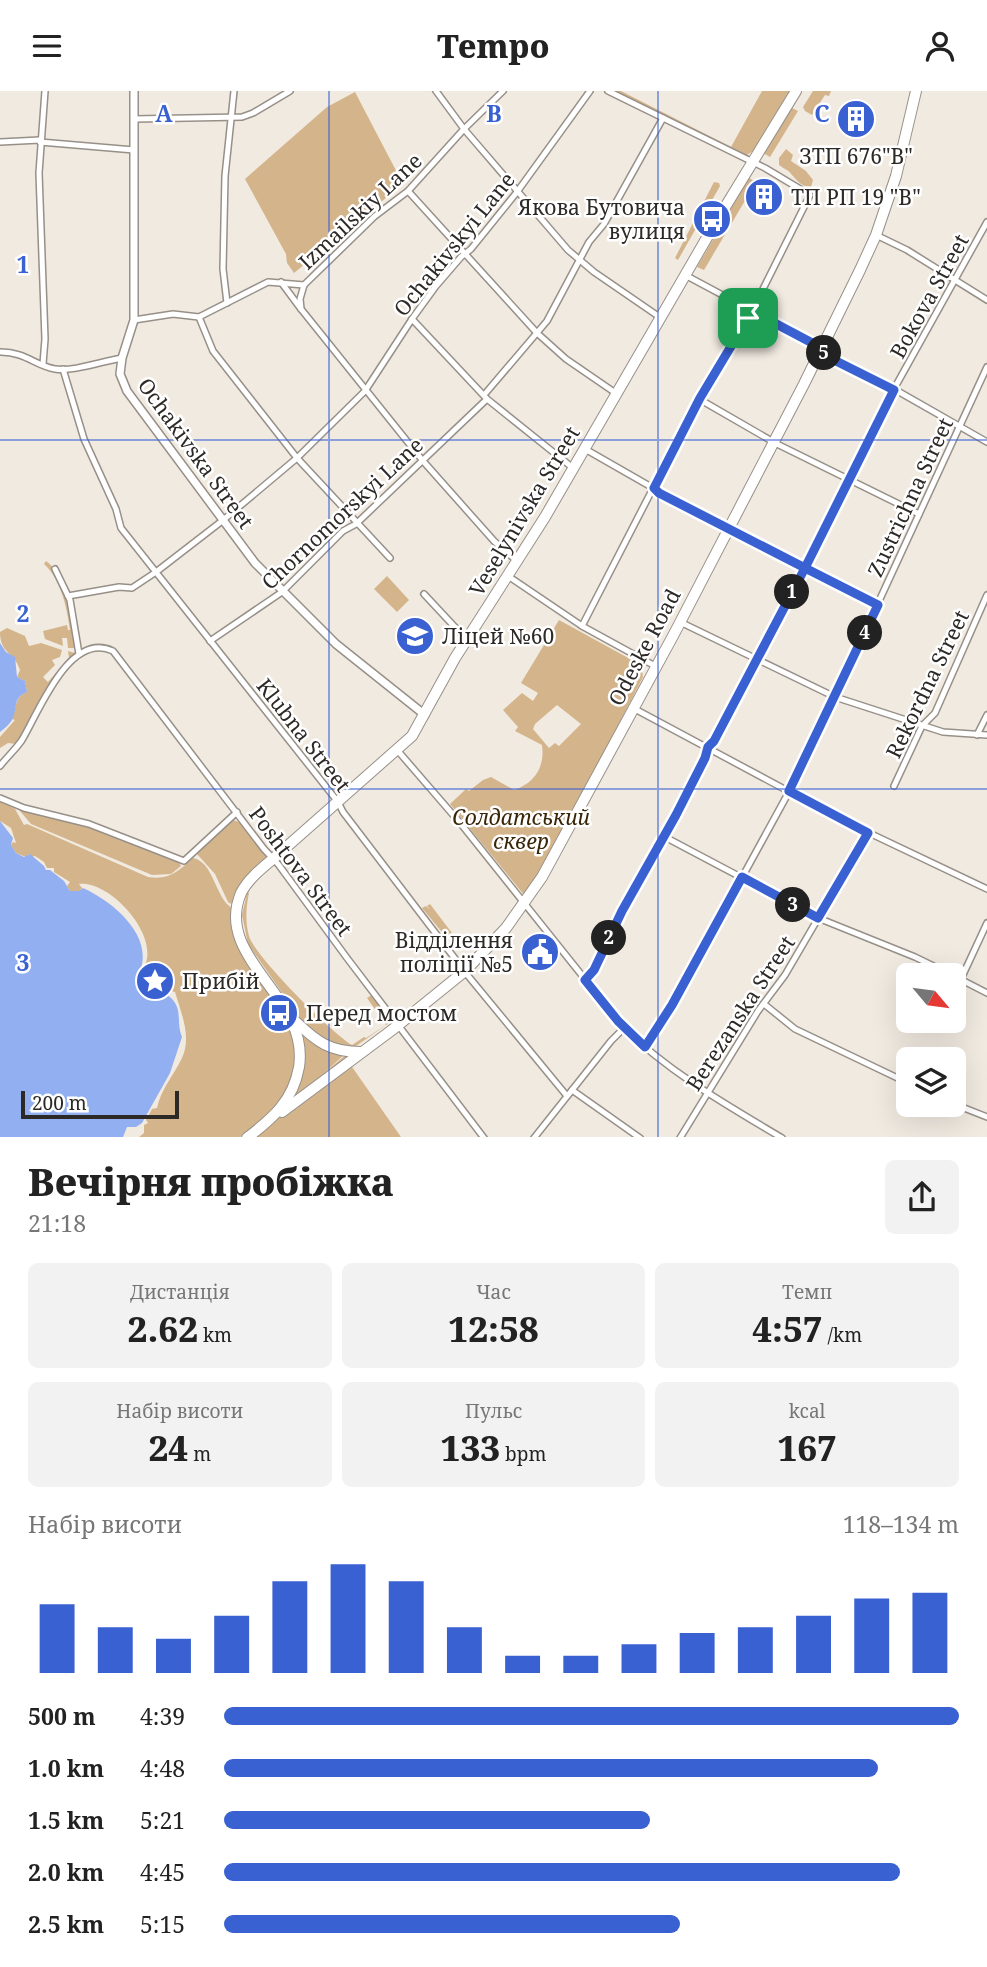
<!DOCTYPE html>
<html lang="uk">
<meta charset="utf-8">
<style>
:root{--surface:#fff;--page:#f2f2f2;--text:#222;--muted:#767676;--accent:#3a61d2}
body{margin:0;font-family:"Noto Serif",serif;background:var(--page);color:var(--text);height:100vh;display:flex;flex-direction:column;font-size:26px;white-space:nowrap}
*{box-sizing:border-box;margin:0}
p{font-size:23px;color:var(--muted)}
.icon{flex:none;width:38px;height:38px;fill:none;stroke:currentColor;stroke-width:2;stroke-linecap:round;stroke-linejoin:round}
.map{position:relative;height:1046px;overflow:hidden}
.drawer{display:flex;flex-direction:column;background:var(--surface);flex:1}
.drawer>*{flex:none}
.needle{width:46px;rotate:119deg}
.fabs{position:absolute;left:896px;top:872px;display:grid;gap:14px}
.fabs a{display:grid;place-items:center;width:70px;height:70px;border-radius:10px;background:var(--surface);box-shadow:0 7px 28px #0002;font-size:35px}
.scale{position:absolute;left:21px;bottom:18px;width:158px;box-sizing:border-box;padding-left:7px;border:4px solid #2c2926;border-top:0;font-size:19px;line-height:24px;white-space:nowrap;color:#2c2926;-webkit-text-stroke:5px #fff;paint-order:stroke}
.pin{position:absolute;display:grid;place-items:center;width:60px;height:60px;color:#fff;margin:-30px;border-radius:14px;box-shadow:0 4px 10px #0006}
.km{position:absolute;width:35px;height:35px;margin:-18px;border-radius:50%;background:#222;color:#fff;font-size:19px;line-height:35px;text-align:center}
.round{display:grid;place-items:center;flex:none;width:74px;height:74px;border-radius:10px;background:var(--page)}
.headline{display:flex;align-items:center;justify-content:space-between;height:119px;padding:0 28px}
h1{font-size:38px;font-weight:800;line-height:52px}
.stats{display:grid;grid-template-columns:repeat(3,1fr);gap:10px;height:119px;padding:7px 28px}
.stats div{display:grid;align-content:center;border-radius:10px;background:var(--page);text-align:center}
.stats b{font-size:35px;font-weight:800}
.stats small{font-size:19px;font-weight:400}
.stats p{font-size:19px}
.chart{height:196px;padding:14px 28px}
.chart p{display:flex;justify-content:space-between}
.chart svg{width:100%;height:126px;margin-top:7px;stroke:var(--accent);stroke-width:6}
ul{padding:0 28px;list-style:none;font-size:23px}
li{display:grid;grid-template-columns:112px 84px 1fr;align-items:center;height:52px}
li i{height:18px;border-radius:9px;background:var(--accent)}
header{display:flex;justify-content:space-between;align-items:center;height:91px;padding:0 28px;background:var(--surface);font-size:32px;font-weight:800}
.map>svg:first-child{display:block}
</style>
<header><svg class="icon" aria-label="menu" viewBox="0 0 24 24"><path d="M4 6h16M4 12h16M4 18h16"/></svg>Tempo<svg class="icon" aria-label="person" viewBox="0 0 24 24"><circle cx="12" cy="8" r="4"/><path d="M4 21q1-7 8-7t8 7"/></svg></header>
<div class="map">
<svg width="987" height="1047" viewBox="0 0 987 1047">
<rect width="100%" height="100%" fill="#f1eae1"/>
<g fill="#d4b48b" fill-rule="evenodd">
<path d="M 613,0 L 621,0 L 731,56 L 762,0 L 791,0 L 756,58 L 747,64 L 731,58 Z"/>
<path d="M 813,0 L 831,0 L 829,5 L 825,4 L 812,24 L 805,20 L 803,16 Z"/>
<path d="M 355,1 L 403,93 L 294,182 L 287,172 L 286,163 L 245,88 L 327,16 Z"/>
<path d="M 792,17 L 798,20 L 770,66 L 763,62 Z"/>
<path d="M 786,58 L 793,64 L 791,70 L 806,80 L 813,89 L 811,96 C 800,95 799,91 792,84 C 788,78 785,79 779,74 L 779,67 Z"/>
<path d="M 749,87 L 756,91 L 704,179 L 697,176 Z"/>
<path d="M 714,91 L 719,92 L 720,95 L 678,169 L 675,167 Z"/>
<path d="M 46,470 C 66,483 76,535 74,557 L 68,557 L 67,547 L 62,547 L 63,555 L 45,548 L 43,540 L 67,534 L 68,539 L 70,539 C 67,517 61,488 44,473 Z"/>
<path d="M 387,485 L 409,509 L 397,521 L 374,498 Z"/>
<path d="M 559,529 L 641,574 L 643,586 L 547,772 L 524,804 L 450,713 L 466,698 L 469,700 L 483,689 L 491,686 L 514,699 C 535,692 545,676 542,654 L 515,640 L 518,636 L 503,619 L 522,602 L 533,610 L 538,602 L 521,592 ZM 557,614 L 581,633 L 559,655 L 555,652 L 549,657 L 533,638 L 535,633 Z"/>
<path d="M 7,537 L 25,545 L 29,555 L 41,552 L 62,559 L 60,566 L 52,569 L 55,574 L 43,586 L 48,591 L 69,567 L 68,560 L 75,562 L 74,566 L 55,587 L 16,653 L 8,652 L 0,657 L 0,646 L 15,629 L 12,628 C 16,618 15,605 27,601 L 25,590 L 17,586 L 20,579 C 14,560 0,563 0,541 Z"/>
<path d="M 0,710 L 15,718 L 24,734 L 27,733 L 148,786 C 170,789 177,781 193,767 C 214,771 215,807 232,817 L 238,856 L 283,919 L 297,960 L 292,990 L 275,1021 L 240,1046 L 139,1046 L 144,1042 L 144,1034 L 148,1032 L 146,1029 L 152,1018 L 157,1017 C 161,998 174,984 182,967 C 192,945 181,922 175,901 L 168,899 L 159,908 L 151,905 L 153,900 L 159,901 L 156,886 L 145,874 C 159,843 109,789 79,793 L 82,797 L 80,800 L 70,800 L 67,795 L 70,791 L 54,781 L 54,777 L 47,777 L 44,771 L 35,765 L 31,766 L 29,763 L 26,766 L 16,762 L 11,754 L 13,751 L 16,752 L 11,737 L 0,730 Z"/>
<path d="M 22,718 L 83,733 L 171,767 L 179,771 L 181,775 L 171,783 L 152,784 L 31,733 L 20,720 Z"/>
<path d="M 231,728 L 241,732 L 267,766 L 231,813 L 228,811 L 215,783 L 197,763 Z"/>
<path d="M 247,802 L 249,802 C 246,816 245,831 249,845 C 253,863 333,944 352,954 L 364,946 L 366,947 L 386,934 L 367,907 L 370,905 L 373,905 L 392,930 L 356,955 L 351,956 L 329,951 L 304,933 L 248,853 L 242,824 Z"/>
<path d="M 430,813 L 452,842 L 446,846 L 422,817 L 426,815 L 430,819 L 427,815 Z"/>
<path d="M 302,940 L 346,962 L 323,983 L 348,962 L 351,963 L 284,1017 L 303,951 Z"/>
<path d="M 350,973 L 401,1046 L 252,1047 Z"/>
</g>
<g fill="#92aff1">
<path d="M 0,552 L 6,561 L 15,566 L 17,586 L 25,590 L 27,601 C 12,607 18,618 12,629 C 9,634 4,638 0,641 Z"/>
<path d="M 0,730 L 13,747 L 11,754 L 16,762 L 24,766 L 30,763 L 44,775 L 46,779 L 50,779 L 64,790 L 70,800 L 79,800 L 83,797 C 112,810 154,844 140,880 L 142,883 L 149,883 C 154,891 153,897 151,905 L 159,908 L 166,903 C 185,916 175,928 182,946 L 170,982 L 142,1032 L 136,1036 L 127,1036 L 123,1046 L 0,1046 Z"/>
</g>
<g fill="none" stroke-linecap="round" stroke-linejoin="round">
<defs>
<g id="minor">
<path d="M 436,0 L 464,38 L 568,159 L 594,181 L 661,227"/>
<path d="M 134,28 L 242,26 L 253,22 L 290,0"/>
<path d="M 0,51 L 40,49"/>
<path d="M 40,51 L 134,59"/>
<path d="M 408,100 L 537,242 L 566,268 L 617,303"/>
<path d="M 876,144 L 907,159 L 987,209"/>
<path d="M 685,184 L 816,254 L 828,266 L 894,298 L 987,351"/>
<path d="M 281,191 L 301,218"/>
<path d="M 304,194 L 300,208 L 301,218 L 423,370 L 494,450 L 517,470"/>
<path d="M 227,212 L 223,178 L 225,85 L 234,0"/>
<path d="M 199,226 L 213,260 L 297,367 L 390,467"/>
<path d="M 412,228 L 487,308 L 573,377"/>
<path d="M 134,229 L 173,223 L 199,226 L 268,191 L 304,194 L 375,125 L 408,100 L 464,38 L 503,0"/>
<path d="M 1,261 C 25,261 36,275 55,278 C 73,281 103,270 122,267"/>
<path d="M 43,273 L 45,248 L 39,82 L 45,0"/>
<path d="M 63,278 L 84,348 L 116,418 L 121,437 L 338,711 L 343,721 L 469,886 L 567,1005"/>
<path d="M 484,304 L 547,230 L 589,151 L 604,133 L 663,27"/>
<path d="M 699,308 L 777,353 L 919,423"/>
<path d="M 585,358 L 723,437 L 879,514"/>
<path d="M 55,478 L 70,509 L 79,563"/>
<path d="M 508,485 L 582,535 L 655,575"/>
<path d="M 424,503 L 466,548"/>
<path d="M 68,505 L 119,496 L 132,497 L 156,481 L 222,430 L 297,367 L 365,300 L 412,228 L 436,195 L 461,166 L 471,158 L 517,101 L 590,0"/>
<path d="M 680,531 L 835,606 L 943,641 L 987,644"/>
<path d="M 582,535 L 699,308 L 752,220 L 810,104 L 765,77 L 608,0"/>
<path d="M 210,550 L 282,501 L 343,440 L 356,433 L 487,308"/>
<path d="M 633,617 L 844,730 L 987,798"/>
<path d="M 977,644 L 987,624"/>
<path d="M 398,660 L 461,733 L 624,937 C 670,982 727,1014 782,1047"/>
<path d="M 0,675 C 7,666 16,658 22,649 C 38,623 69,539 113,560 L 264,758 L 278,773 L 347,867 L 484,1047"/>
<path d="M 894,695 L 922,635 L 935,622 L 987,504"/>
<path d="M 0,707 L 24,717 L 89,733 L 184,770 L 237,721"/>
<path d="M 663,745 L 818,827 L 915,866 L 952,884"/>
<path d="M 954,885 L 987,902"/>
<path d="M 961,888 L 987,832"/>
<path d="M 585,889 L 594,879 L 629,807 L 676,724 L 705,667 L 708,656 L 714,650 L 816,457 L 894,298 L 987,131"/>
<path d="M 764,913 L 795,938 L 908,992"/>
<path d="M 645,956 L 675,909 L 802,677 L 987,276"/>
<path d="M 572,999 L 640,1047"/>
<path d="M 954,1013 L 987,1026"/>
<path d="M 534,1047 L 611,950 L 624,937"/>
<path d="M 680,1047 L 758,920 L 785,884 L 868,742"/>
</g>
<path id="tertiary" d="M 134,0 L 134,229 L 122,267 L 120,283 L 127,300 L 255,472 L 336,553 L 425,624"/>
<g id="trunk">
<path d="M 295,930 C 317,951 330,961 361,961"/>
<path d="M 282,1021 L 392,939 L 465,880 L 506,837 L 542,786 L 674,543 L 804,293 L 860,179 L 876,144 L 896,85 L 916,0"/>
<path d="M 247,1047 C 273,1027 293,1010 299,976 C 310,905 213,868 241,802 C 248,788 262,777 274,767 L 412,645 L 455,567 L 545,426 L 716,131 L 796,0"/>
</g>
</defs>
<use href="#minor" stroke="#979088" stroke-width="8"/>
<use href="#tertiary" stroke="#979088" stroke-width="10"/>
<use href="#trunk" stroke="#979088" stroke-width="12"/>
<use href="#minor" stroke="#fff" stroke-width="5"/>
<use href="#tertiary" stroke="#fff" stroke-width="7"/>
<use href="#trunk" stroke="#fff" stroke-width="10"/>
</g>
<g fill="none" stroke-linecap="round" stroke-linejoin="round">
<defs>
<path id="route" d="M 748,227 L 700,307 L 654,397 L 659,402 L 805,477 L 714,650 L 708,656 L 705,667 L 676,724 L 622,820 L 594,879 L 585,889 L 618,930 L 645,956 L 672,914 L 742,786 L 818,827 L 868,742 L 789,700 L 878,514 L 805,477 L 894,299 L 828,266 L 816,254 L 752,220 L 748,227"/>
</defs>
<use href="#route" stroke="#fff" stroke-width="14"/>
<use href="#route" stroke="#3a61d2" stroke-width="9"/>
</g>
<path fill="none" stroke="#3a61d2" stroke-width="2" stroke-opacity="0.55" d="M 329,0 L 329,1047M 658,0 L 658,1047M 0,349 L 987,349M 0,698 L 987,698"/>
<defs>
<symbol id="building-disc" viewBox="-11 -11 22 22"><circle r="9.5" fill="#3a61d2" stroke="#fff"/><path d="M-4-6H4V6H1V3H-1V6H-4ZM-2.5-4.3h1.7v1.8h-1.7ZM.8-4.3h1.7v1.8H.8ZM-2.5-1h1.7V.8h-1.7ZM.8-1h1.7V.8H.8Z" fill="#fff"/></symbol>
<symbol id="bus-disc" viewBox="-11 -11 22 22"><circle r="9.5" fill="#3a61d2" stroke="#fff"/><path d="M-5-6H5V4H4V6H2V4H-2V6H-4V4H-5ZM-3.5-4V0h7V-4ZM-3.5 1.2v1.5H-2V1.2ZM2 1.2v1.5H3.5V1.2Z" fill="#fff"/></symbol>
<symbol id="school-disc" viewBox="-11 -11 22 22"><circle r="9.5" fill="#3a61d2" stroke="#fff"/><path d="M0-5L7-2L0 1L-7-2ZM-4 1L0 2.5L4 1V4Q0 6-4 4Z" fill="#fff"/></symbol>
<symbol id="civic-disc" viewBox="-11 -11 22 22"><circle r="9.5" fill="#3a61d2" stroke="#fff"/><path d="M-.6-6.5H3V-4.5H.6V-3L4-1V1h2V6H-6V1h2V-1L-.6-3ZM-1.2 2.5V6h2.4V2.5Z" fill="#fff"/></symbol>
<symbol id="sight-disc" viewBox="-11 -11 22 22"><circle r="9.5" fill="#3a61d2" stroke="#fff"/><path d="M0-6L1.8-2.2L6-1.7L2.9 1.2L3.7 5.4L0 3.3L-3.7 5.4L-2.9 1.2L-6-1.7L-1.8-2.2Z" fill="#fff"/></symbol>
</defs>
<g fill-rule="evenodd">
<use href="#building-disc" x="834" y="6" width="44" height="44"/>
<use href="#building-disc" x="742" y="84" width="44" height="44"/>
<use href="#bus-disc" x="690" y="106" width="44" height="44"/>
<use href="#school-disc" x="393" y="523" width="44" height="44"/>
<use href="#civic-disc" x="518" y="839" width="44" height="44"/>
<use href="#sight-disc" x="133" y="868" width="44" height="44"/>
<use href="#bus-disc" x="257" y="900" width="44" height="44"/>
</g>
<g text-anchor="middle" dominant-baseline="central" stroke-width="5" stroke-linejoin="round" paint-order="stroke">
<g font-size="21" fill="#2c2926" stroke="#fff" text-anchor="start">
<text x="856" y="65" text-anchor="middle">ЗТП 676"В"</text>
<text x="791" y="106">ТП РП 19 "В"</text>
<text x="685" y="116" text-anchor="end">Якова Бутовича<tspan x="685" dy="24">вулиця</tspan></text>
<text x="442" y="545">Ліцей №60</text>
<text x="513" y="849" text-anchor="end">Відділення<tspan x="513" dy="24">поліції №5</tspan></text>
<text x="182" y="890">Прибій</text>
<text x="306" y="922">Перед мостом</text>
</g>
<g font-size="21" fill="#2c2926" stroke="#fff">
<text transform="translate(360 120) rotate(-43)">Izmailskiy Lane</text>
<text transform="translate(454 153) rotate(-51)">Ochakivskyi Lane</text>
<text transform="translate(929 205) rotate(-61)">Bokova Street</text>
<text transform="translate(196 362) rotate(54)">Ochakivska Street</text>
<text transform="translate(910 406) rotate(-65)">Zustrichna Street</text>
<text transform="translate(524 420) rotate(-59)">Veselynivska Street</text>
<text transform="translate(342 422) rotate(-43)">Chornomorskyi Lane</text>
<text transform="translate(644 556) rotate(-62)">Odeske Road</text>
<text transform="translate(927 593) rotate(-64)">Rekordna Street</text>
<text transform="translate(304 644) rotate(52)">Klubna Street</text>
<text transform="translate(301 780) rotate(53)">Poshtova Street</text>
<text transform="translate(740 922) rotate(-57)">Berezanska Street</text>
</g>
<g font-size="21" font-style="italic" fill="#392507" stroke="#fff">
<text x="521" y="726">Солдатський<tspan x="521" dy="24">сквер</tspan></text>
</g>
</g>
<g font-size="23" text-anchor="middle" font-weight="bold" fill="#3a61d2" stroke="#fff" stroke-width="5" stroke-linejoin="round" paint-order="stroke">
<text x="164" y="31">A</text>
<text x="494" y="31">B</text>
<text x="822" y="31">C</text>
<text x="23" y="182">1</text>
<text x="23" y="531">2</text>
<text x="23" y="880">3</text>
</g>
</svg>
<div class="fabs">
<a><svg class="needle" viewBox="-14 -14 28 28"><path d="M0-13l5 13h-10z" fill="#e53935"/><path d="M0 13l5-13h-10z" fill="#767676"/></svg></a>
<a><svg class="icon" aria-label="layers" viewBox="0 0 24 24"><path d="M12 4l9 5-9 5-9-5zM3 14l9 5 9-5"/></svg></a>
</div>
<div class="scale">200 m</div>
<div class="pin" style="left:748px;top:227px;background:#1e9e55"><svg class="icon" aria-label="arrive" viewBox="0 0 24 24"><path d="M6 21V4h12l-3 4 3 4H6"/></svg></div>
<b class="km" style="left:792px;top:501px">1</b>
<b class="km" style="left:609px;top:847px">2</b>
<b class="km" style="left:793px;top:814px">3</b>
<b class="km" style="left:865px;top:542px">4</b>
<b class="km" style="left:824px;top:262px">5</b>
</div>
<section class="drawer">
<div class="headline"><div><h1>Вечірня пробіжка</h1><p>21:18</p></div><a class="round"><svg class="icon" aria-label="share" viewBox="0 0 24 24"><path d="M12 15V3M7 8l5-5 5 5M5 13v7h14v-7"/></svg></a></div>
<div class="stats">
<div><p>Дистанція</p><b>2.62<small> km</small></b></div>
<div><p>Час</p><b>12:58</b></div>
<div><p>Темп</p><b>4:57<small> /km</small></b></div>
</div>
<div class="stats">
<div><p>Набір висоти</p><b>24<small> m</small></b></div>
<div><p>Пульс</p><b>133<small> bpm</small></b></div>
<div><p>kcal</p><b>167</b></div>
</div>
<div class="chart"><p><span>Набір висоти</span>118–134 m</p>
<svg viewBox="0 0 160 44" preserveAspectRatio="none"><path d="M5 44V20M15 44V28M25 44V32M35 44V24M45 44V12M55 44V6M65 44V12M75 44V28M85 44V38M95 44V38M105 44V34M115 44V30M125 44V28M135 44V24M145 44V18M155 44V16"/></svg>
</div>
<ul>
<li><b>500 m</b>4:39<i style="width:100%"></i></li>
<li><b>1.0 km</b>4:48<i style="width:89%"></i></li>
<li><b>1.5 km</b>5:21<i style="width:58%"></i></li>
<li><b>2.0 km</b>4:45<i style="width:92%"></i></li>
<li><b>2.5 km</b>5:15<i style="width:62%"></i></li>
</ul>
</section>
